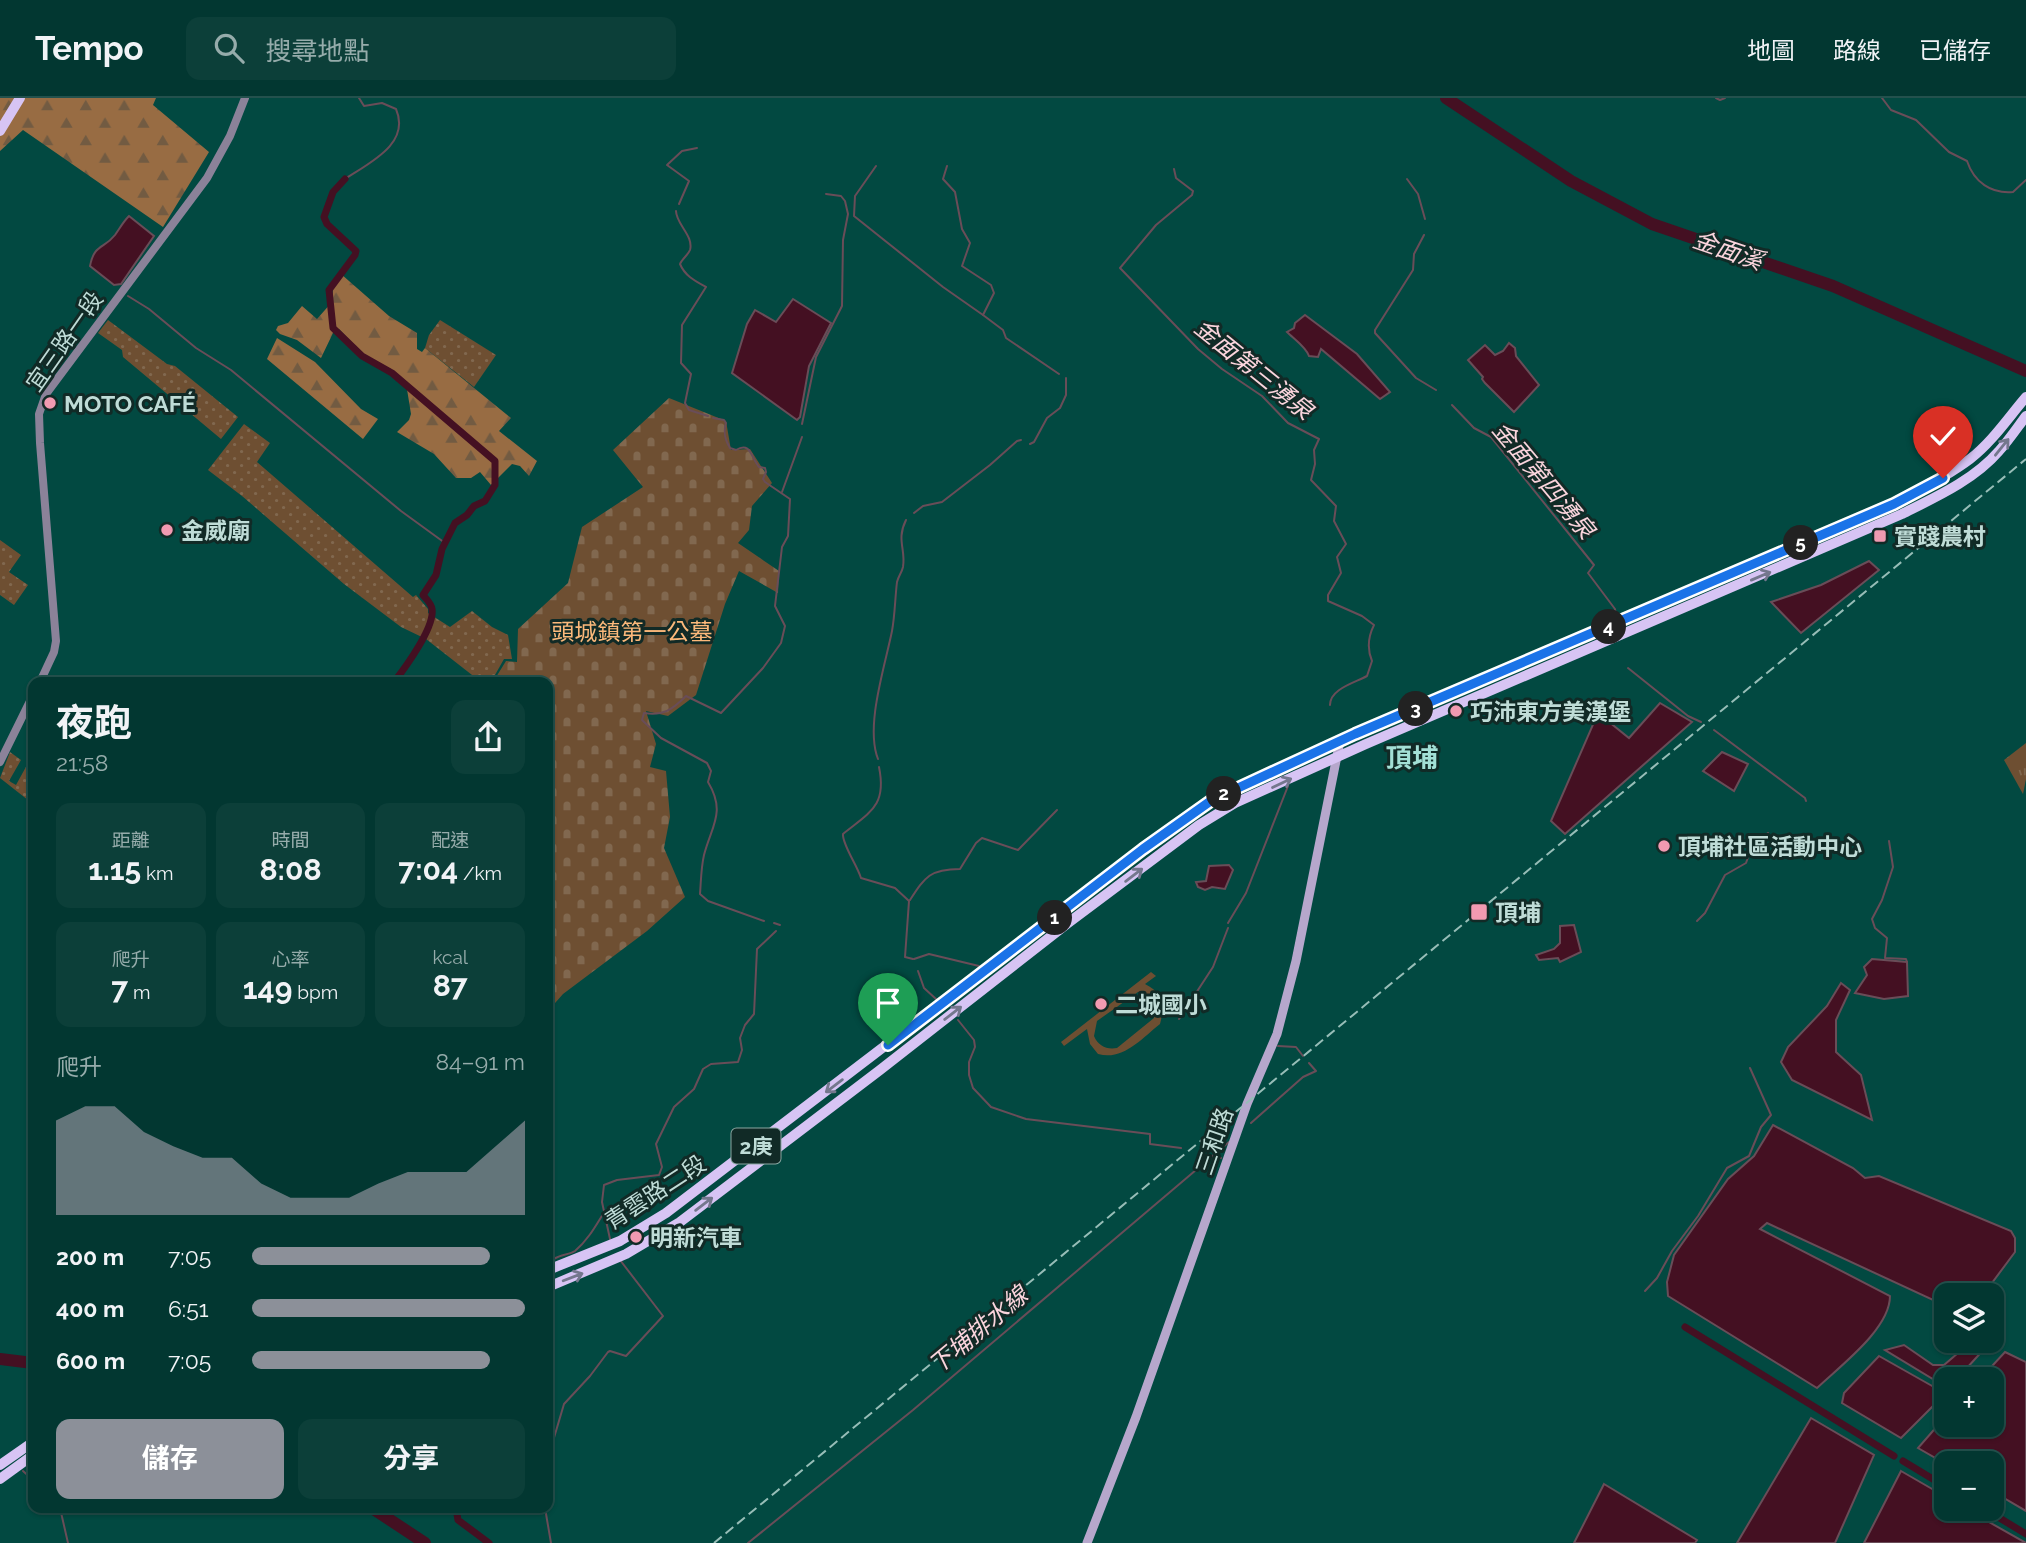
<!DOCTYPE html>
<html lang="zh-TW">
<meta charset="utf-8">
<style>
:root{--surface:#023731;--page:#0c3f39;--text:#f1f3f6;--muted:#96acab;--line:#23514d;--accent:#8c9099}
body{margin:0;font-family:Raleway,"Noto Sans TC",sans-serif;background:var(--page);color:var(--text);height:100vh;display:flex;flex-direction:column;font-size:26px;white-space:nowrap}
*{box-sizing:border-box;margin:0}
p{font-size:23px;color:var(--muted)}
.icon{flex:none;width:38px;height:38px;fill:none;stroke:currentColor;stroke-width:2;stroke-linecap:round;stroke-linejoin:round}
.map{position:relative;flex:1;overflow:hidden}
.details{position:absolute;left:28px;top:579px;width:525px;height:836px;display:flex;flex-direction:column;background:var(--surface);border-radius:14px;box-shadow:0 2px 5px #0004,0 0 0 2px var(--line)}
.details>*{flex:none}
.controls{position:absolute;left:1934px;top:1185px;display:grid;gap:14px}
.controls a{display:grid;place-items:center;width:70px;height:70px;border-radius:14px;background:var(--surface);box-shadow:0 2px 5px #0004,0 0 0 2px var(--line);font-size:35px}
.pin{position:absolute;display:grid;place-items:center;width:60px;height:60px;color:#fff;margin:-72px -30px;border-radius:50% 50% 50% 0;rotate:-45deg;box-shadow:0 0 7px #0007}
.pin .icon{rotate:45deg}
.km{position:absolute;width:35px;height:35px;margin:-18px;border-radius:50%;background:#222;color:#fff;font-size:19px;line-height:35px;text-align:center}
.round{display:grid;place-items:center;flex:none;width:74px;height:74px;border-radius:14px;background:var(--page)}
.head{display:flex;align-items:center;justify-content:space-between;height:119px;padding:0 28px}
h1{font-size:38px;font-weight:700;line-height:52px}
.metrics{display:grid;grid-template-columns:repeat(3,1fr);gap:10px;height:119px;padding:7px 28px}
.metrics div{display:grid;align-content:center;border-radius:14px;background:var(--page);text-align:center}
.metrics b{font-size:30px;font-weight:700}
.metrics small{font-size:19px;font-weight:400}
.metrics p{font-size:19px}
.chart{height:196px;padding:14px 28px}
.chart p{display:flex;justify-content:space-between}
.chart svg{width:100%;height:126px;margin-top:7px;fill:var(--accent);opacity:.7}
.action{display:flex;gap:14px;margin-top:auto;padding:14px 28px}
.action a{flex:1;height:80px;border-radius:14px;background:var(--accent);color:#fff;font-size:28px;font-weight:700;line-height:80px;text-align:center}
.action a+a{background:var(--page);color:var(--text)}
ul{padding:0 28px;list-style:none;font-size:23px}
li{display:grid;grid-template-columns:112px 84px 1fr;align-items:center;height:52px}
li i{height:18px;border-radius:9px;background:var(--accent)}
header{display:flex;align-items:center;gap:42px;box-sizing:border-box;height:98px;padding:0 35px;background:var(--surface);border-bottom:2px solid var(--line)}
header strong{font-size:33px}
nav{display:flex;gap:38px;margin-inline-start:auto;font-size:24px}
.search{width:490px;height:63px;background:var(--page);display:flex;align-items:center;gap:18px;box-sizing:border-box;padding:0 24px;border-radius:14px;color:var(--muted);font-size:26px}
.map>svg:first-child{display:block}
</style>
<header>
<strong>Tempo</strong>
<div class="search"><svg class="icon" aria-label="search" viewBox="0 0 24 24"><circle cx="10" cy="10" r="6"/><path d="M15 15l6 6"/></svg>搜尋地點</div>
<nav><a>地圖</a><a>路線</a><a>已儲存</a></nav>
</header>
<div class="map">
<svg width="2026" height="1445" viewBox="0 0 2026 1445">
<defs>
<pattern id="grass-dots" width="8" height="8" patternUnits="userSpaceOnUse" patternTransform="scale(1.75)"><rect width="8" height="8" fill="#6e4f32"/><path d="M2 2h.1M6 6h.1" fill="none" stroke="#81684f" stroke-width="1.8" stroke-linecap="round"/></pattern>
<pattern id="forest-firs" width="22" height="20" patternUnits="userSpaceOnUse" patternTransform="scale(1.75)"><rect width="22" height="20" fill="#986c43"/><path d="M5 1l3.5 6h-7zM16 11l3.5 6h-7z" fill="#725b42"/></pattern>
<pattern id="cemetery-stones" width="16" height="16" patternUnits="userSpaceOnUse" patternTransform="scale(1.75)"><rect width="16" height="16" fill="#6e4f32"/><path d="M2 7V4a2 2 0 0 1 4 0v3zM10 15v-3a2 2 0 0 1 4 0v3z" fill="#81684f"/></pattern>
<pattern id="park-tufts" width="24" height="20" patternUnits="userSpaceOnUse" patternTransform="scale(1.75)"><rect width="24" height="20" fill="#6e4f32"/><path d="M3 7l-1-3M5 7V3M7 7l1-3M15 17l-1-3M17 17v-4M19 17l1-3" fill="none" stroke="#81684f"/></pattern>
</defs>
<rect width="100%" height="100%" fill="#024941"/>
<g fill="url(#grass-dots)">
<path d="M 108,222 L 167,266 L 175,268 L 238,319 L 221,341 L 123,259 L 122,252 L 98,235 Z"/>
<path d="M 440,222 L 496,257 L 474,289 L 425,250 L 429,237 Z"/>
<path d="M 244,326 L 270,345 L 257,364 L 413,499 L 416,497 L 428,511 L 428,515 L 450,529 L 472,513 L 492,529 L 508,537 L 512,561 L 504,561 L 491,584 L 481,584 L 426,541 L 401,529 L 344,486 L 242,398 L 208,372 Z"/>
<path d="M 0,442 L 21,457 L 9,474 L 28,487 L 14,507 L 0,497 Z"/>
<path d="M 10,654 L 21,662 L 9,683 L 16,687 L 27,667 L 33,672 L 33,706 L 0,680 Z"/>
</g>
<g fill="url(#forest-firs)">
<path d="M 0,0 L 156,0 L 153,7 L 209,54 L 163,129 L 23,32 L 0,53 Z"/>
<path d="M 341,176 L 389,218 L 417,235 L 417,251 L 422,254 L 425,250 L 511,320 L 499,333 L 537,363 L 529,378 L 520,368 L 512,366 L 491,387 L 480,374 L 471,380 L 456,380 L 434,356 L 397,334 L 409,322 L 411,316 L 406,285 L 391,271 L 363,256 L 339,231 L 333,235 L 321,260 L 297,242 L 280,236 L 276,232 L 278,228 L 288,225 L 302,208 L 317,221 L 332,204 L 333,190 Z"/>
<path d="M 277,240 L 315,264 L 361,311 L 378,321 L 363,341 L 267,261 Z"/>
</g>
<path fill="url(#cemetery-stones)" d="M 669,300 L 726,323 L 731,352 L 750,351 L 772,385 L 752,408 L 749,432 L 738,445 L 779,473 L 778,495 L 739,473 L 725,506 L 696,597 L 668,618 L 646,613 L 656,646 L 650,669 L 666,673 L 670,719 L 664,750 L 685,799 L 647,833 L 563,896 L 548,913 L 548,584 L 493,584 L 506,563 L 517,564 L 518,531 L 568,485 L 582,429 L 643,389 L 613,352 Z"/>
<path fill="url(#park-tufts)" d="M 2026,645 L 2026,681 L 2023,696 L 2004,662 Z"/>
<path fill="#6e4f32" fill-rule="evenodd" d="M 1151,874 L 1156,878 L 1145,886 C 1163,895 1165,907 1160,926 C 1141,941 1123,963 1098,956 L 1090,946 L 1087,931 L 1064,948 L 1061,944 ZM 1138,894 C 1153,895 1159,906 1154,920 L 1117,950 C 1107,952 1098,948 1094,938 L 1097,923 Z"/>
<g fill="#441022" stroke="#694d58" stroke-width="2">
<path d="M 129,118 L 154,138 L 121,186 L 114,187 L 90,168 C 94,146 104,151 115,137 C 120,130 123,124 129,118 Z"/>
<path d="M 793,201 L 831,225 L 809,268 L 800,319 L 797,322 L 732,275 L 747,226 L 755,212 L 776,224 Z"/>
<path d="M 1305,217 L 1357,256 L 1390,294 L 1380,301 L 1321,251 L 1318,259 L 1309,258 C 1306,249 1294,241 1287,234 L 1294,230 L 1295,225 Z"/>
<path d="M 1509,245 L 1515,250 L 1516,258 L 1539,287 L 1514,314 L 1485,285 L 1482,281 L 1483,279 L 1468,262 L 1485,247 L 1495,257 L 1503,253 Z"/>
<path d="M 1869,463 L 1879,472 L 1801,535 L 1771,504 L 1821,487 Z"/>
<path d="M 1660,605 L 1692,624 L 1565,736 L 1551,723 L 1598,615 L 1629,640 Z"/>
<path d="M 1722,654 L 1748,666 L 1734,693 L 1703,673 Z"/>
<path d="M 1229,767 L 1233,772 L 1225,791 L 1212,789 L 1205,792 L 1198,789 L 1196,784 L 1206,783 L 1209,768 Z"/>
<path d="M 1574,827 L 1581,854 L 1560,864 L 1558,860 L 1539,862 L 1536,857 L 1554,851 L 1560,845 L 1560,828 Z"/>
<path d="M 1872,861 L 1907,864 L 1908,898 L 1884,901 L 1855,895 L 1867,877 L 1864,869 Z"/>
<path d="M 1841,885 L 1850,892 L 1836,922 L 1836,954 L 1861,977 L 1872,1022 L 1792,982 L 1781,964 L 1788,949 L 1827,908 Z"/>
<path d="M 1773,1027 L 1853,1070 L 1865,1080 L 1879,1078 L 2011,1133 L 2015,1140 L 2015,1154 L 1983,1197 L 1946,1197 L 1946,1208 L 1767,1125 L 1760,1131 L 1890,1198 C 1890,1231 1840,1268 1817,1290 L 1668,1198 L 1667,1184 L 1674,1157 L 1728,1081 L 1754,1058 Z"/>
<path d="M 1972,1243 L 1981,1243 L 1985,1250 L 1957,1281 L 1946,1281 L 1946,1289 L 1885,1252 L 1904,1247 L 1933,1267 L 1944,1267 Z"/>
<path d="M 2005,1254 L 2026,1264 L 2026,1413 L 1992,1393 L 1992,1365 L 1946,1366 L 1918,1350 L 1946,1318 L 1946,1326 L 1992,1326 L 1992,1281 L 1980,1281 Z"/>
<path d="M 1879,1258 L 1941,1293 L 1941,1300 L 1901,1340 L 1842,1305 L 1844,1295 Z"/>
<path d="M 1811,1320 L 1874,1357 L 1835,1445 L 1737,1445 Z"/>
<path d="M 1901,1373 L 1946,1399 L 1946,1410 L 1966,1411 L 2026,1445 L 1864,1445 Z"/>
<path d="M 1604,1386 L 1697,1442 L 1695,1445 L 1574,1445 Z"/>
</g>
<g fill="none" stroke-linecap="round" stroke-linejoin="round">
<g stroke="#694d58" stroke-width="2">
<path d="M 1716,0 L 1720,2 L 1725,0"/>
<path d="M 1882,0 L 1891,12 L 1916,22 L 1949,54 L 1967,63 C 1974,84 1991,96 2013,94 L 2026,82"/>
<path d="M 876,68 L 855,98 L 854,118 L 943,189 L 983,217"/>
<path d="M 947,68 L 943,81 L 955,94 L 962,131 L 970,145 L 962,168 L 991,187 L 994,195 L 983,217 L 1003,232 L 1006,240 L 1059,276"/>
<path d="M 1174,71 L 1176,80 L 1193,93 L 1192,97 L 1156,127 L 1120,170 L 1198,251 L 1222,271 L 1262,298 L 1288,325 L 1319,341 L 1314,352 L 1315,366 L 1311,382 L 1336,408 L 1334,423 L 1346,446 L 1337,459 L 1341,475 L 1328,497 L 1328,503 L 1362,518 L 1374,527 C 1368,539 1367,551 1372,563 L 1367,578 C 1354,585 1330,591 1330,607"/>
<path d="M 345,81 C 369,65 411,46 396,11 L 382,5 L 364,8 L 359,0"/>
<path d="M 1407,81 L 1418,96 L 1425,121"/>
<path d="M 679,106 L 689,83 L 667,67 L 682,53 L 697,50"/>
<path d="M 676,113 C 676,126 694,138 690,152 C 688,157 682,161 680,166 C 685,178 695,183 706,189 L 682,227 L 681,265 L 691,276 L 685,305 L 689,312 L 708,318"/>
<path d="M 1424,137 L 1414,156 L 1413,172 L 1375,232 L 1375,235 L 1416,280 L 1436,292"/>
<path d="M 128,198 L 149,211 L 196,250 L 231,272 L 401,413 L 445,445"/>
<path d="M 1452,307 L 1474,330 L 1491,339 L 1594,467 L 1588,475 L 1615,511 L 1616,518"/>
<path d="M 713,320 L 724,322 L 726,325 C 723,335 725,342 730,350 L 736,352 C 751,343 751,360 759,369 L 765,370 L 766,374 L 763,381 L 765,384 L 790,401 L 788,438 L 782,449 L 775,508 L 785,528 L 781,545 L 763,570 L 721,615 L 686,598 C 672,612 663,618 644,615 L 642,622 L 661,640 L 707,665 L 711,673 L 708,684 C 726,714 712,727 704,757 C 701,770 701,783 700,796 L 708,803 L 764,823"/>
<path d="M 802,326 L 816,259 L 842,208 L 843,142 L 848,116 L 845,103 L 841,98 L 826,96"/>
<path d="M 1030,346 L 1034,344 L 1047,320 L 1060,310 L 1066,297 L 1066,280"/>
<path d="M 782,394 L 802,339"/>
<path d="M 914,415 L 923,408 L 942,404 L 990,367 L 1017,343 L 1021,342"/>
<path d="M 1628,570 L 1688,618 L 1701,624"/>
<path d="M 1714,632 L 1805,700 L 1806,703"/>
<path d="M 878,661 C 865,628 885,568 892,533 C 895,517 895,500 897,484 C 898,479 902,474 903,469 C 906,451 896,442 906,422"/>
<path d="M 879,669 C 887,708 870,714 843,736 C 842,746 857,767 861,780 L 895,790 L 909,803 L 905,859 L 913,861"/>
<path d="M 1889,743 L 1893,769 L 1882,802 L 1872,821 L 1875,830 L 1887,840 L 1885,860 L 1906,861 L 1907,864"/>
<path d="M 910,802 C 925,779 930,771 960,771 L 976,745 L 982,740 L 1018,752 L 1057,712"/>
<path d="M 1697,823 L 1705,815 L 1725,777 L 1746,765 L 1752,748 L 1768,735"/>
<path d="M 774,825 L 780,827"/>
<path d="M 1228,825 L 1246,795 L 1288,688"/>
<path d="M 914,861 L 929,856 L 979,868"/>
<path d="M 918,873 L 924,890 L 936,901"/>
<path d="M 1179,921 L 1213,869 L 1228,830"/>
<path d="M 958,922 L 974,942 L 975,949 L 969,964 L 969,977 L 973,990 L 991,1009 L 1026,1021 L 1150,1036 L 1150,1046 L 1181,1050"/>
<path d="M 1278,948 L 1296,949 L 1303,958"/>
<path d="M 1251,1025 L 1303,979 L 1316,973 L 1309,965"/>
<path d="M 1214,1058 L 1221,1060"/>
<path d="M 610,1141 L 602,1104 L 604,1087 L 617,1082 L 659,1077 L 662,1069 L 656,1046 L 674,1009 L 694,991 L 703,971 L 711,966 L 738,964 L 742,952 L 740,940 L 745,927 L 754,916 L 757,851 L 776,833"/>
<path d="M 554,1161 C 561,1156 569,1157 575,1153 C 587,1143 595,1129 603,1116"/>
<path d="M 1645,1193 L 1657,1180 L 1672,1153 L 1698,1118 L 1727,1070 L 1749,1058 L 1761,1029 L 1771,1017 L 1750,970"/>
<path d="M 548,1360 L 564,1306 L 590,1278 L 608,1254 L 610,1253 L 626,1258 L 663,1218 L 620,1162"/>
<path d="M 23,1373 L 33,1382"/>
<path d="M 60,1410 L 68,1445"/>
<path d="M 545,1410 L 551,1445"/>
<path d="M 748,1445 L 913,1312 L 1229,1044"/>
</g>
<g stroke="#441022" stroke-width="7">
<path d="M 345,81 L 333,94 L 324,119 L 327,126 L 356,153 L 355,157 L 329,192 L 333,230 L 362,258 L 392,275 L 495,363 L 495,387 L 485,403 L 474,408 L 467,417 L 455,425 L 442,451 L 436,477 L 423,497 C 427,502 431,505 432,511 C 435,529 405,570 394,584"/>
<path d="M 1685,1229 L 1894,1358"/>
<path d="M 1903,1363 L 1946,1389"/>
<path d="M 456,1410 L 458,1422 L 489,1445"/>
<path d="M 1983,1410 L 2026,1436"/>
</g>
<g stroke="#441022" stroke-width="12">
<path d="M 1446,0 L 1571,83 L 1652,126 L 1833,188 L 2026,273"/>
<path d="M 0,1261 L 33,1265"/>
<path d="M 372,1410 L 425,1445"/>
</g>
<g stroke="#8b8299" stroke-width="8">
<path d="M 40,584 L 54,554 L 56,543 L 40,345 L 39,316 L 46,296 L 207,80 L 230,38 L 245,0"/>
<path d="M 0,664 L 33,597"/>
</g>
<path stroke="#b6a7cc" stroke-width="9" d="M 1087,1445 L 1136,1319 L 1247,1006 L 1277,936 L 1296,863 L 1340,643"/>
<g stroke="#d7c4f4" stroke-width="10">
<path d="M 0,33 L 20,0"/>
<path d="M 548,1172 L 620,1143 L 666,1115 L 1143,751 L 1212,702 L 1263,677 L 1894,406 C 1920,392 1946,379 1970,361 C 1992,344 2008,320 2026,299"/>
<path d="M 548,1189 L 626,1156 L 680,1124 L 880,972 L 1068,825 L 1199,727 L 1235,705 L 1366,646 L 1902,416 C 1936,399 1974,382 1999,353 C 2009,342 2017,330 2026,318"/>
<path d="M 0,1367 L 33,1344"/>
<path d="M 0,1381 L 33,1357"/>
</g>
<path stroke="#97bdb7" stroke-width="2" stroke-dasharray="10 5" stroke-linecap="butt" d="M 714,1445 L 2026,361"/>
</g>
<defs><path id="oneway-shaft" d="M-6 0H5M1.5-3L5.5 0L1.5 3" fill="none" stroke-width="1.6" stroke-linecap="round" stroke-linejoin="round" transform="scale(1.75)"/></defs>
<g stroke="#74778d">
<use href="#oneway-shaft" transform="translate(2002 349) rotate(-51)"/>
<use href="#oneway-shaft" transform="translate(1761 478) rotate(-23)"/>
<use href="#oneway-shaft" transform="translate(1282 685) rotate(-25)"/>
<use href="#oneway-shaft" transform="translate(1134 777) rotate(-37)"/>
<use href="#oneway-shaft" transform="translate(953 915) rotate(-38)"/>
<use href="#oneway-shaft" transform="translate(834 988) rotate(143)"/>
<use href="#oneway-shaft" transform="translate(704 1106) rotate(-37)"/>
<use href="#oneway-shaft" transform="translate(573 1179) rotate(-21)"/>
</g>
<g fill="none" stroke-linecap="round" stroke-linejoin="round">
<defs>
<path id="route" d="M 888,947 L 1143,751 L 1212,702 L 1355,636 L 1894,406 L 1943,380"/>
</defs>
<use href="#route" stroke="#fff" stroke-width="14"/>
<use href="#route" stroke="#1a73e8" stroke-width="9"/>
</g>
<g fill="#f19ab1" stroke="#112a26" stroke-width="2.5">
<circle cx="50" cy="305" r="7"/>
<circle cx="167" cy="432" r="7"/>
<rect x="1873" y="431" width="14" height="14" rx="3.5"/>
<circle cx="1456" cy="613" r="7"/>
<circle cx="1664" cy="748" r="7"/>
<rect x="1470" y="805" width="18" height="18" rx="3.5"/>
<circle cx="1101" cy="906" r="7"/>
<circle cx="636" cy="1139" r="7"/>
</g>
<g text-anchor="middle" dominant-baseline="central" stroke-width="6" stroke-linejoin="round" paint-order="stroke">
<rect fill="#112a26" stroke="#8ba7a2" stroke-width="2" x="731.5" y="1030.5" width="49" height="35" rx="5"/>
<g font-size="21" font-weight="bold" fill="#bfdcd7">
<text x="756" y="1048">2庚</text>
</g>
<g font-size="23" fill="#bfdcd7" stroke="#112a26">
<text transform="translate(64 243) rotate(-55)">宜三路一段</text>
<text transform="translate(1214 1043) rotate(-71)">三和路</text>
<text transform="translate(655 1094) rotate(-33)">青雲路二段</text>
</g>
<g font-size="23" font-weight="bold" fill="#bfdcd7" stroke="#112a26" text-anchor="start">
<text x="64" y="305">MOTO CAFÉ</text>
<text x="181" y="432">金威廟</text>
<text x="1894" y="438">實踐農村</text>
<text x="1470" y="613">巧沛東方美漢堡</text>
<text x="1678" y="748">頂埔社區活動中心</text>
<text x="1495" y="814">頂埔</text>
<text x="1115" y="906">二城國小</text>
<text x="650" y="1139">明新汽車</text>
</g>
<g font-size="23" fill="#fcb97b" stroke="#112a26">
<text x="632" y="533">頭城鎮第一公墓</text>
</g>
<g font-size="24" font-style="italic" fill="#fbd5dd" stroke="#112a26">
<text transform="translate(1728 152) rotate(19)">金面溪</text>
<text transform="translate(1254 271) rotate(39)">金面第三湧泉</text>
<text transform="translate(1544 382) rotate(50)">金面第四湧泉</text>
<text transform="translate(978 1232) rotate(-40)">下埔排水線</text>
</g>
<g font-size="26" font-weight="bold" fill="#a3e0d6" stroke="#112a26">
<text x="1412" y="660">頂埔</text>
</g>
</g>
</svg>
<div class="controls">
<a><svg class="icon" aria-label="layers" viewBox="0 0 24 24"><path d="M12 4l9 5-9 5-9-5zM3 14l9 5 9-5"/></svg></a>
<a>+</a>
<a>−</a>
</div>
<div class="pin" style="left:888px;top:947px;background:#1e9e55"><svg class="icon" aria-label="arrive" viewBox="0 0 24 24"><path d="M6 21V4h12l-3 4 3 4H6"/></svg></div>
<div class="pin" style="left:1943px;top:380px;background:#d93025"><svg class="icon" aria-label="check" viewBox="0 0 24 24"><path d="M5 12l5 5 9-10"/></svg></div>
<b class="km" style="left:1055px;top:820px">1</b>
<b class="km" style="left:1224px;top:696px">2</b>
<b class="km" style="left:1416px;top:611px">3</b>
<b class="km" style="left:1609px;top:529px">4</b>
<b class="km" style="left:1801px;top:445px">5</b>
<section class="details">
<div class="head"><div><h1>夜跑</h1><p>21:58</p></div><a class="round"><svg class="icon" aria-label="share" viewBox="0 0 24 24"><path d="M12 15V3M7 8l5-5 5 5M5 13v7h14v-7"/></svg></a></div>
<div class="metrics">
<div><p>距離</p><b>1.15<small> km</small></b></div>
<div><p>時間</p><b>8:08</b></div>
<div><p>配速</p><b>7:04<small> /km</small></b></div>
</div>
<div class="metrics">
<div><p>爬升</p><b>7<small> m</small></b></div>
<div><p>心率</p><b>149<small> bpm</small></b></div>
<div><p>kcal</p><b>87</b></div>
</div>
<div class="chart"><p><span>爬升</span>84–91 m</p>
<svg viewBox="0 0 160 44" preserveAspectRatio="none"><path d="M0 44V11L10 6L20 6L30 15L40 20L50 24L60 24L70 33L80 38L90 38L100 38L110 33L120 29L130 29L140 29L150 20L160 11V44z"/></svg>
</div>
<ul>
<li><b>200 m</b>7:05<i style="width:87%"></i></li>
<li><b>400 m</b>6:51<i style="width:100%"></i></li>
<li><b>600 m</b>7:05<i style="width:87%"></i></li>
</ul>
<div class="action"><a>儲存</a><a>分享</a></div>
</section>
</div>
